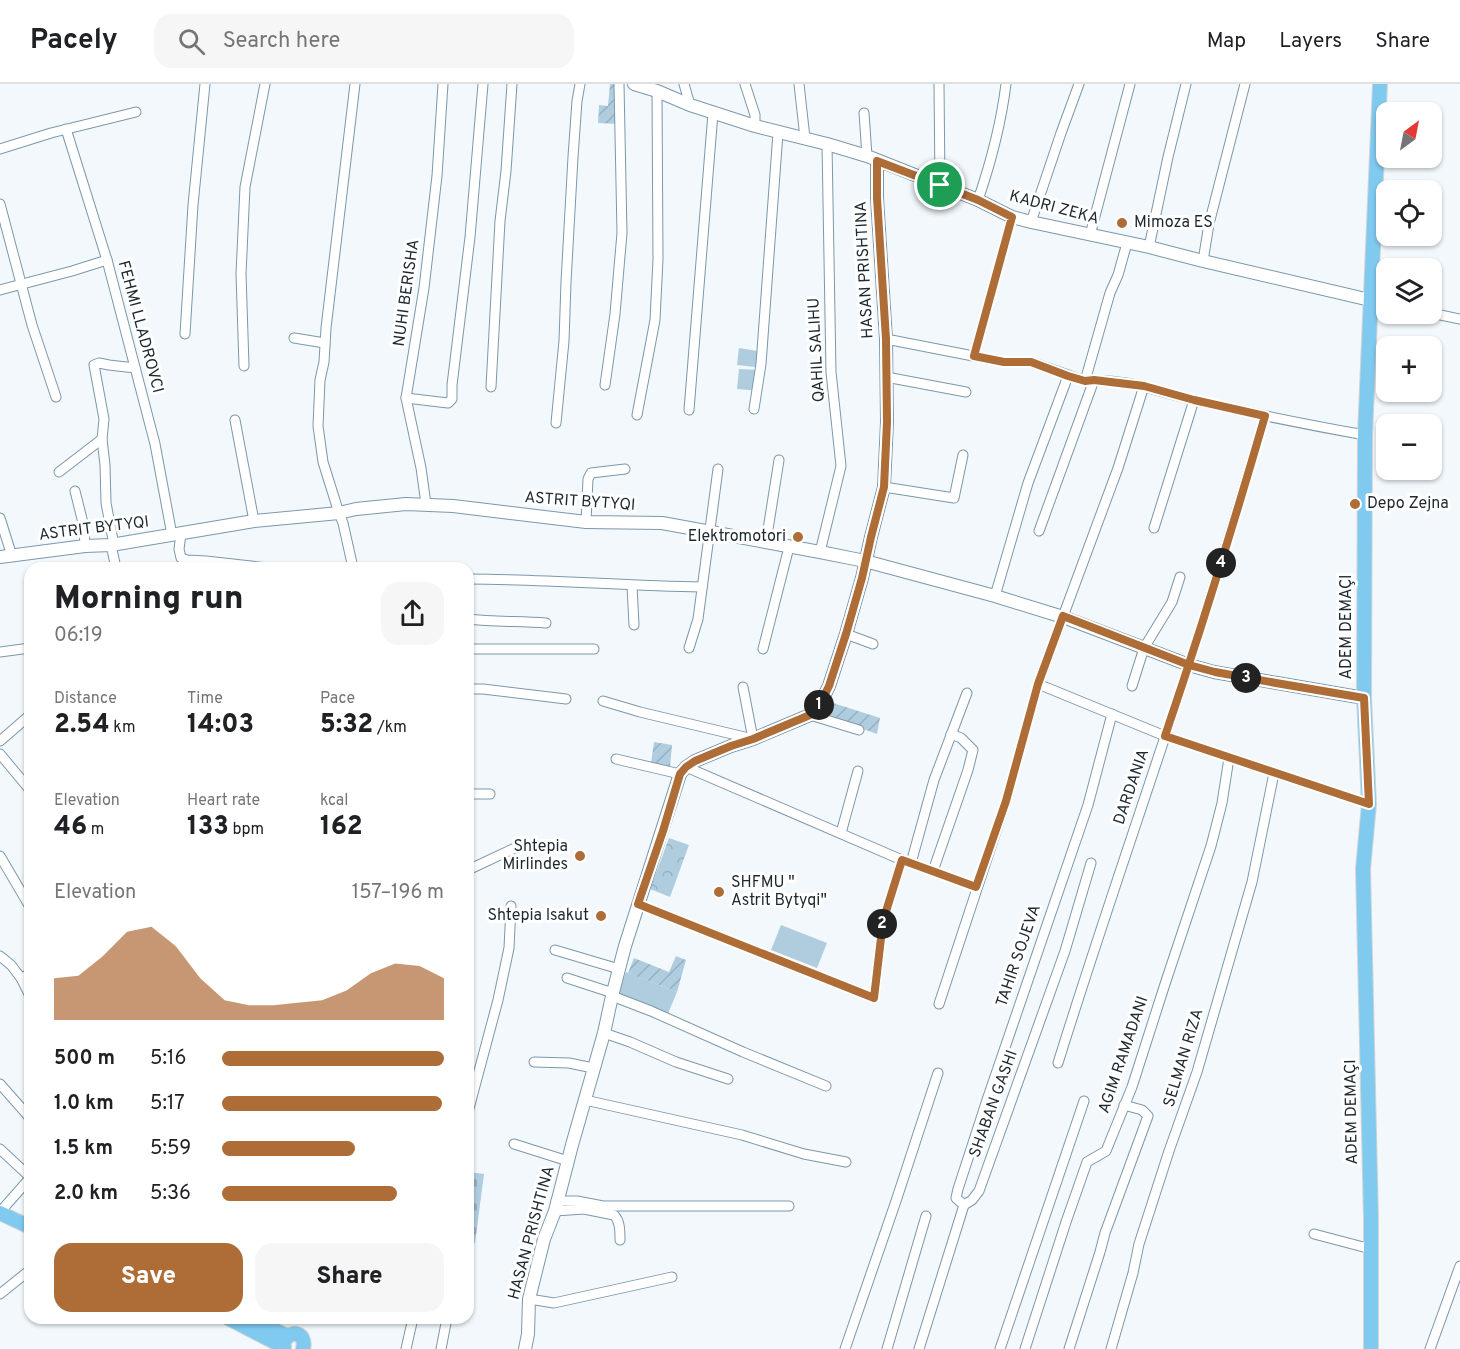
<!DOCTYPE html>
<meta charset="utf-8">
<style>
:root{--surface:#fff;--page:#f6f6f6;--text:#202124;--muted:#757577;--line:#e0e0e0;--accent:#ae6c37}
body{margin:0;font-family:Overpass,sans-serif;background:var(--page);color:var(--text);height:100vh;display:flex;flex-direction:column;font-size:22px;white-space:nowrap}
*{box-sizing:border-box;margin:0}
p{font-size:20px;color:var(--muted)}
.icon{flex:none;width:33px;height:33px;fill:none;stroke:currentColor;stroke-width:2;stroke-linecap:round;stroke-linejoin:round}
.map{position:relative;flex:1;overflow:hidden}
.side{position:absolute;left:24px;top:478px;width:450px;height:762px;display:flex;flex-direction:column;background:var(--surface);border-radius:18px;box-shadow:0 2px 4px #0004}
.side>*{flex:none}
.needle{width:39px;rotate:32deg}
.buttons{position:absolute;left:1376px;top:18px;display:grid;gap:12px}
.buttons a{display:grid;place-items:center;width:66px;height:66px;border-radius:12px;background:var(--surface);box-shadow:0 2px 4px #0004;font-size:30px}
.pin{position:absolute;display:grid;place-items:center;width:51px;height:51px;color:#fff;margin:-26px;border:3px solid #fff;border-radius:50%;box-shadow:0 2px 6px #0007}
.km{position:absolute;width:30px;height:30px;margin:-15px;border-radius:50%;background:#222;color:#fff;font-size:16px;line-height:30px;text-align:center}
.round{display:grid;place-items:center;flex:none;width:63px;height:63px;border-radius:18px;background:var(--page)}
.headline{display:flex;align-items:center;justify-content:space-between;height:102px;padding:0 30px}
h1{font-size:33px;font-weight:800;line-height:45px}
.metrics{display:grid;grid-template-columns:repeat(3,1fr);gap:9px;height:102px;padding:6px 30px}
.metrics div{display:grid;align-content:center}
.metrics b{font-size:26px;font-weight:800}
.metrics small{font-size:16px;font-weight:400}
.metrics p{font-size:16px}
.chart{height:168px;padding:12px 30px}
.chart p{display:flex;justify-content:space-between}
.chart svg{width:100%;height:108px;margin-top:6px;fill:var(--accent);opacity:.7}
.cta{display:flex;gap:12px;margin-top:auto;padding:12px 30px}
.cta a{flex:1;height:69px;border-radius:18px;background:var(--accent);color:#fff;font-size:24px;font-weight:800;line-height:69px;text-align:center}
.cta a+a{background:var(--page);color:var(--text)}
ul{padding:0 30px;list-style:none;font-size:20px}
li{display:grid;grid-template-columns:96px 72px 1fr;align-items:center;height:45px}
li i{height:15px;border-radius:8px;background:var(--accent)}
header{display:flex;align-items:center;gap:36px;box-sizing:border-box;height:84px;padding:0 30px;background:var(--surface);border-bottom:2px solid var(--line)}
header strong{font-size:28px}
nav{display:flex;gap:33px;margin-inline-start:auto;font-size:21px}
.search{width:420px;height:54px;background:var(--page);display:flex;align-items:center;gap:15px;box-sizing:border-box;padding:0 21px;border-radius:18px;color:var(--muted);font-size:22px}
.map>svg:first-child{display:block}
</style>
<header>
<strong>Pacely</strong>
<div class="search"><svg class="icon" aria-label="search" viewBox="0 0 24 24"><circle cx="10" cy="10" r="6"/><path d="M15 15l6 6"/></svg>Search here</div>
<nav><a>Map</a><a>Layers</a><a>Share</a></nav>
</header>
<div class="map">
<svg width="1460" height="1265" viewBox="0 0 1460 1265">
<defs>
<pattern id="forest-crowns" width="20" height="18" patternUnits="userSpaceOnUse" patternTransform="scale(1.5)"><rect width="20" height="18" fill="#b0cde0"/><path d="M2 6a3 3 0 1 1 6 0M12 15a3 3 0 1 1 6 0" fill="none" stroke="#97b0c0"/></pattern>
<pattern id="cemetery-stones" width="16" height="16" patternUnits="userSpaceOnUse" patternTransform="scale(1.5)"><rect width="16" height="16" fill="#b0cde0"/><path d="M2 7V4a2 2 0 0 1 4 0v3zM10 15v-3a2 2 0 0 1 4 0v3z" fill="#97b0c0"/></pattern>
<pattern id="garden-furrows" width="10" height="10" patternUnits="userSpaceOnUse" patternTransform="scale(1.5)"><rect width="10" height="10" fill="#b0cde0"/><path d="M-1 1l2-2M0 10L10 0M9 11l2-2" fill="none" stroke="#97b0c0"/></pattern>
</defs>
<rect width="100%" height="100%" fill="#f2f8fc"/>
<g fill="#b0cde0">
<path d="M 739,264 L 764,268 L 764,284 L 737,281 Z"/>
<path d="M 739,285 L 762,286 L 760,307 L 737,305 Z"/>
<path d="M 781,841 L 827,859 L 817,884 L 771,866 Z"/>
<path d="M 626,888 L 677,908 L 667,932 L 617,913 Z"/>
</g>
<path fill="url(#forest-crowns)" d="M 669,754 L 689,761 L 670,813 L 650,805 Z"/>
<path fill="url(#cemetery-stones)" d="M 468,1088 L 484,1090 L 475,1159 L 468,1158 Z"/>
<g fill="url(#garden-furrows)">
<path d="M 610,0 L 619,1 L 617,40 L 598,39 L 599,21 L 608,22 Z"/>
<path d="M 830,618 L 880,634 L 877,650 L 823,630 Z"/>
<path d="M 654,658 L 672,661 L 670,683 L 651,679 Z"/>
<path d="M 676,872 L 686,876 L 677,908 L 628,889 L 634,874 L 669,888 Z"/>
</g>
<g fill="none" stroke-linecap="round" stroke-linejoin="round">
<defs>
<g id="street">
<path d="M 684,0 L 690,21"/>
<path d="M 745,0 L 755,31 L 755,42"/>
<path d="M 799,0 L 805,54"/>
<path d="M 939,0 L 940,101"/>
<path d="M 864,29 L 867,72"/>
<path d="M 66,45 L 107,176 L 155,360 L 172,451"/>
<path d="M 0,65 L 51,49 L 136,28"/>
<path d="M 978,116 C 991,78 1001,40 1006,0"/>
<path d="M 0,120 L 32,241 L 56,313"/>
<path d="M 1031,138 L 1061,49 L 1079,0"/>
<path d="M 1090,151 L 1130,0"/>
<path d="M 1149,163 L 1168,73 L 1186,0"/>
<path d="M 1203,177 L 1209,140 L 1245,0"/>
<path d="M 0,206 L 72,187 L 107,176"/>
<path d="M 1370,216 L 1386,219"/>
<path d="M 1431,229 L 1460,235"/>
<path d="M 185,250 L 193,121 L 205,0"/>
<path d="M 294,254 L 325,259"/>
<path d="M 886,255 L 1004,278 L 1031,278 L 1085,297 C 1124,293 1162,309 1198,317 C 1254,330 1309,341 1365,351"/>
<path d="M 974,272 L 1012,133"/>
<path d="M 244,282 L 241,190 L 245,103 L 265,0"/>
<path d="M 886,293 L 966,308"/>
<path d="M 1085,297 L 1110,209 L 1118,191 L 1127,159"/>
<path d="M 605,301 L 615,230 L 622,149 L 619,0"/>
<path d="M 491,303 L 500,137 L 506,87 L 512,0"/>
<path d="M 406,314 L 448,319 L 452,315 L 452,301 L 470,153 L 483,0"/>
<path d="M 754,325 L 761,280 L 778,49"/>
<path d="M 689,326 L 713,29"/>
<path d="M 637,331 L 655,236 L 658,175 L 657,7"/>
<path d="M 235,336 L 254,437"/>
<path d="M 556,339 L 564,257 L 566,198 L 573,73 L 577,17 L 580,0"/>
<path d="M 59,388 L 102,355"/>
<path d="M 884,403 L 954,414 L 963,371"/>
<path d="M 75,407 L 84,443 L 85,462"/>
<path d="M 426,420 L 421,384 L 406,314 L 424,204 L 437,92 L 443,0"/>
<path d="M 0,434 L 12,472"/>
<path d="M 586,438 L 588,395 L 591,389 L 625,385"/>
<path d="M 1154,444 L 1194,316"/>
<path d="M 1039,447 L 1094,296"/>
<path d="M 181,450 L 179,465 L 181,474 L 187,476 L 206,477 L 268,484 L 345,484"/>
<path d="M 766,458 L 779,376"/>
<path d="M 111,461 L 116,484"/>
<path d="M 114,461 L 106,419 L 105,381 L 102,355 L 104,335 L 94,281 L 99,279 L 109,281 L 135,284"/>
<path d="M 820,468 L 841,382 L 831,288 L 827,60"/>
<path d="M 353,484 L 343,439 L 339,429 L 323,378 L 318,342 L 320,296 L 324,278 L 326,244 L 355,0"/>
<path d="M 468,495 C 546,495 624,502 702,503"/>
<path d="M 632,502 L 634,541"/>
<path d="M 995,512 L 1028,399 L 1068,292"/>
<path d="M 468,535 C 494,538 520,537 546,539"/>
<path d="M 846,550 L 873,560"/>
<path d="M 689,564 L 698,535 L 718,385"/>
<path d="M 468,565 L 594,565"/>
<path d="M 763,565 L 789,463"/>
<path d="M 0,568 L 30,564"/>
<path d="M 1038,600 L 1165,652 L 1369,720"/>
<path d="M 1132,602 L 1144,564 L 1172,518 L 1180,493"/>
<path d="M 468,605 L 483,605 L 566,615"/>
<path d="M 603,617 L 640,628 L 753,655 L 743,603"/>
<path d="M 810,631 L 859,646"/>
<path d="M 0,657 L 30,631"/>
<path d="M 0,670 L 30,706"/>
<path d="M 616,675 L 680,690"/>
<path d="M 686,683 L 902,776 L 976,803"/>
<path d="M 468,710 L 490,710"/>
<path d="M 841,749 L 858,687"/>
<path d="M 0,772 L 30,823"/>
<path d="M 911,779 L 934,696 L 967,609"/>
<path d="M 468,786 L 517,763"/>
<path d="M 933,787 L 968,686 L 973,666 L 961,654 L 951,650"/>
<path d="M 638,820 L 874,914 L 883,837 L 902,776"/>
<path d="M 555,866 L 619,885"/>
<path d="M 0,872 L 11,881 L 21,894 L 30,890"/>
<path d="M 21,894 L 30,912"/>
<path d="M 567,894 L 613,909"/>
<path d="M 612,912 L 651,927 L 743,968 L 826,1002"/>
<path d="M 939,920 L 1006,717 L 1038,600 L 1118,384 L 1144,302"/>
<path d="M 604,949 L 630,958 L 676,978 L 728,995"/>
<path d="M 534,978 L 569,979 L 593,984"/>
<path d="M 1058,979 C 1099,847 1145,715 1188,583 C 1215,500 1240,416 1265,332"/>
<path d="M 0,1000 L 30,1034"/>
<path d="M 585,1016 L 742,1051 L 804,1070 L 846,1078"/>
<path d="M 468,1028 L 498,916 L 509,864 L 511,822"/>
<path d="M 514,1060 L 568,1077"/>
<path d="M 0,1065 L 30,1093"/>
<path d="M 556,1117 L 577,1117 L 603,1122 L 789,1122"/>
<path d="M 964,1121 L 956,1114 L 958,1105 L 987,1016 L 1088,721 L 1112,630"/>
<path d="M 555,1127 L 584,1125 L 614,1131 C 620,1137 620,1147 620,1156"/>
<path d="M 0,1128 L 30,1094"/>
<path d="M 1314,1150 L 1371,1165"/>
<path d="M 0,1210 L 30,1186"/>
<path d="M 529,1215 L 554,1219 L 672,1193"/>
<path d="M 406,1265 L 413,1234"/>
<path d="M 441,1265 L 447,1234"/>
<path d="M 845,1265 L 896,1117 L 938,989"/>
<path d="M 887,1265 L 926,1132"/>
<path d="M 919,1265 L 964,1121 L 972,1116 L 979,1107 L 1065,867 L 1091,779"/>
<path d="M 1000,1265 L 1084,1017"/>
<path d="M 1025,1265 L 1066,1138 L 1087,1078 L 1106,1067 L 1132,1003 L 1165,900 L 1211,762 L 1222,719 L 1229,674"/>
<path d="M 1069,1265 L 1100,1168 L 1105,1149 L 1148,1032 L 1142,1026 L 1124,1021"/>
<path d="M 1111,1265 L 1133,1189 L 1139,1160 L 1169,1067 L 1197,988 L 1252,798 L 1274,689"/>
<path d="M 1430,1265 L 1460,1182"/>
</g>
<g id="secondary">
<path d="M 634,0 L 657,7 L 690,21 L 755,42 L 827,60 L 867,72 L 978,116 L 1012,133 L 1031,138 L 1149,163 L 1203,177 L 1370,216"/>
<path d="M 0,473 L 85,462 L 111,461 L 254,437 L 339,429 L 356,425 L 406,420 L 453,422 L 586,438 L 662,439 L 820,468 L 865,477 L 995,512 L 1063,533 L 1189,581 L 1214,588 L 1277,599 L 1364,614"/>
<path d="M 525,1265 L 528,1250 L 529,1215 L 544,1155 L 555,1127 L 572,1061 L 604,949 L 612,912 L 625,862 L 680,690 L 686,683 L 695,677 L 731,662 L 753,655 L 810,631 L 820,620 L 829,602 L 846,550 L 862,494 L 871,453 L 884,403 L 887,338 L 886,255 L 877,114 L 877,77"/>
</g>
<g id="primary">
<path d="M 0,1129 L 30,1143"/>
<path d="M 228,1234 L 284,1263"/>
<path d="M 246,1234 L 288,1252"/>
<path d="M 284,1257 C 292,1244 307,1250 303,1265"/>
<path d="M 1371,1265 L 1371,1135 L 1363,785 L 1369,720 L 1364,614 L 1365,351 L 1380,0"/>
</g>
</defs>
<use href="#street" stroke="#7c98ab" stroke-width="11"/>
<use href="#secondary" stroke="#7c98ab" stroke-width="14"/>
<use href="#primary" stroke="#d2d4d6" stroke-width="16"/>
<use href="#street" stroke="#fff" stroke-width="9"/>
<use href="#secondary" stroke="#fff" stroke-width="12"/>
<use href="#primary" stroke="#80caf0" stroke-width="14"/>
</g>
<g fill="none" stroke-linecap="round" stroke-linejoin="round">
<defs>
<path id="route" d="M 940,101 L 877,77 L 877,114 L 886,255 L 887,338 L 884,403 L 871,453 L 862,494 L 846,550 L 829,602 L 820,620 L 810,631 L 753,655 L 731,662 L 695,677 L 686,683 L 680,690 L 663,747 L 638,820 L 874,914 L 883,837 L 902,776 L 976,803 L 1006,717 L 1038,600 L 1063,532 L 1189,581 L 1215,588 L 1276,599 L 1364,614 L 1369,720 L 1165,652 C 1201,546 1234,439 1265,332 L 1194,316 L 1144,302 L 1094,296 L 1085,297 L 1068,292 L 1031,278 L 1004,278 L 974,272 L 1012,133 L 978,116 L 940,101"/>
</defs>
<use href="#route" stroke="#fff" stroke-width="12"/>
<use href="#route" stroke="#ae6c37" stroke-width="8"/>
</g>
<g fill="#ae6c37" stroke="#fff" stroke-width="2">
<circle cx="1122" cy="139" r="6"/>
<circle cx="1355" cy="420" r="6"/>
<circle cx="798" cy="453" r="6"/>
<circle cx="580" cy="772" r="6"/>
<circle cx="719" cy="808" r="6"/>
<circle cx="601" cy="832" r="6"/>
</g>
<g text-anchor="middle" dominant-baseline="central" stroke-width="6" stroke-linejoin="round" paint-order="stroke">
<g font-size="16" fill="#1d2930" stroke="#fff">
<text transform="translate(1054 124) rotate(15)">KADRI ZEKA</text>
<text transform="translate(865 186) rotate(-93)">HASAN PRISHTINA</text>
<text transform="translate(407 209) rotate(-82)">NUHI BERISHA</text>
<text transform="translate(140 243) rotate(75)">FEHMI LLADROVCI</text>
<text transform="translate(817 266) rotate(-93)">QAHIL SALIHU</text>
<text transform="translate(580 418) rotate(4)">ASTRIT BYTYQI</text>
<text transform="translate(94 445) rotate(-7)">ASTRIT BYTYQI</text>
<text transform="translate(1347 543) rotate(-90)">ADEM DEMAÇI</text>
<text transform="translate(1132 703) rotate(-71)">DARDANIA</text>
<text transform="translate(1019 872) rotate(-71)">TAHIR SOJEVA</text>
<text transform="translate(1124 971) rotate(-71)">AGIM RAMADANI</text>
<text transform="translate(1184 974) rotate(-73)">SELMAN RIZA</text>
<text transform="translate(994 1020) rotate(-70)">SHABAN GASHI</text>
<text transform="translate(1352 1028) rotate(-91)">ADEM DEMAÇI</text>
<text transform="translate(532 1149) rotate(-75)">HASAN PRISHTINA</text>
</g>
<g font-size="16" fill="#1d2930" stroke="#fff" text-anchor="start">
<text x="1134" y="139">Mimoza ES</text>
<text x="1367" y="420">Depo Zejna</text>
<text x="786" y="453" text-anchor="end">Elektromotori</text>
<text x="568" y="763" text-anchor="end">Shtepia<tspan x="568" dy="18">Mirlindes</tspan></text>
<text x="731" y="799">SHFMU "<tspan x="731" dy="18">Astrit Bytyqi"</tspan></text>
<text x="589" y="832" text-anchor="end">Shtepia Isakut</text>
</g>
</g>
</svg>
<div class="buttons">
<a><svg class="needle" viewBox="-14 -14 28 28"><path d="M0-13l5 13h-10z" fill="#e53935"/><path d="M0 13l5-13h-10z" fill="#757577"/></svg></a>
<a><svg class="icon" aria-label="locate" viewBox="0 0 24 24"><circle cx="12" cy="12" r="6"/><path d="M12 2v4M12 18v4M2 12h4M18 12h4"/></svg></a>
<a><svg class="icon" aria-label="layers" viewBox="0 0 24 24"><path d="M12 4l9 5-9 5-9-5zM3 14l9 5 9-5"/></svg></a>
<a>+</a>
<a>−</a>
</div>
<div class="pin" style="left:940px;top:101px;background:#1e9e55"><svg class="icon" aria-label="arrive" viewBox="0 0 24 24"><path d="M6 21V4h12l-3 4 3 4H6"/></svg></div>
<b class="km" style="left:819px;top:621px">1</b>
<b class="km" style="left:882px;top:840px">2</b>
<b class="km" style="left:1246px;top:594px">3</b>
<b class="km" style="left:1221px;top:479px">4</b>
<section class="side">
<div class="headline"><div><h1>Morning run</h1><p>06:19</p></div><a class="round"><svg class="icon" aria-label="share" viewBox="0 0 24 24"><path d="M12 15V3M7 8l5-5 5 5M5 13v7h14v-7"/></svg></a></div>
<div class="metrics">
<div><p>Distance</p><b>2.54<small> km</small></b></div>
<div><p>Time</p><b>14:03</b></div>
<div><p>Pace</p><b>5:32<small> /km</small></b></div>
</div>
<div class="metrics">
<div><p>Elevation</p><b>46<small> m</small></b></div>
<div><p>Heart rate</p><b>133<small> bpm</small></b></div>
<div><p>kcal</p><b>162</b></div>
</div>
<div class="chart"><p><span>Elevation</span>157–196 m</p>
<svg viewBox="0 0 160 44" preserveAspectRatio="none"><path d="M0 44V27L10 26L20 18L30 8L40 6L50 14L60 27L70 36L80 38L90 38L100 37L110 36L120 32L130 25L140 21L150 22L160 27V44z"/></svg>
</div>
<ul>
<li><b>500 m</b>5:16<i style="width:100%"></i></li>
<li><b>1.0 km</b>5:17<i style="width:99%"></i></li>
<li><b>1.5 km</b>5:59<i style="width:60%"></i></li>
<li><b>2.0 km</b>5:36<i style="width:79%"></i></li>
</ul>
<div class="cta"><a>Save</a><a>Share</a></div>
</section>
</div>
